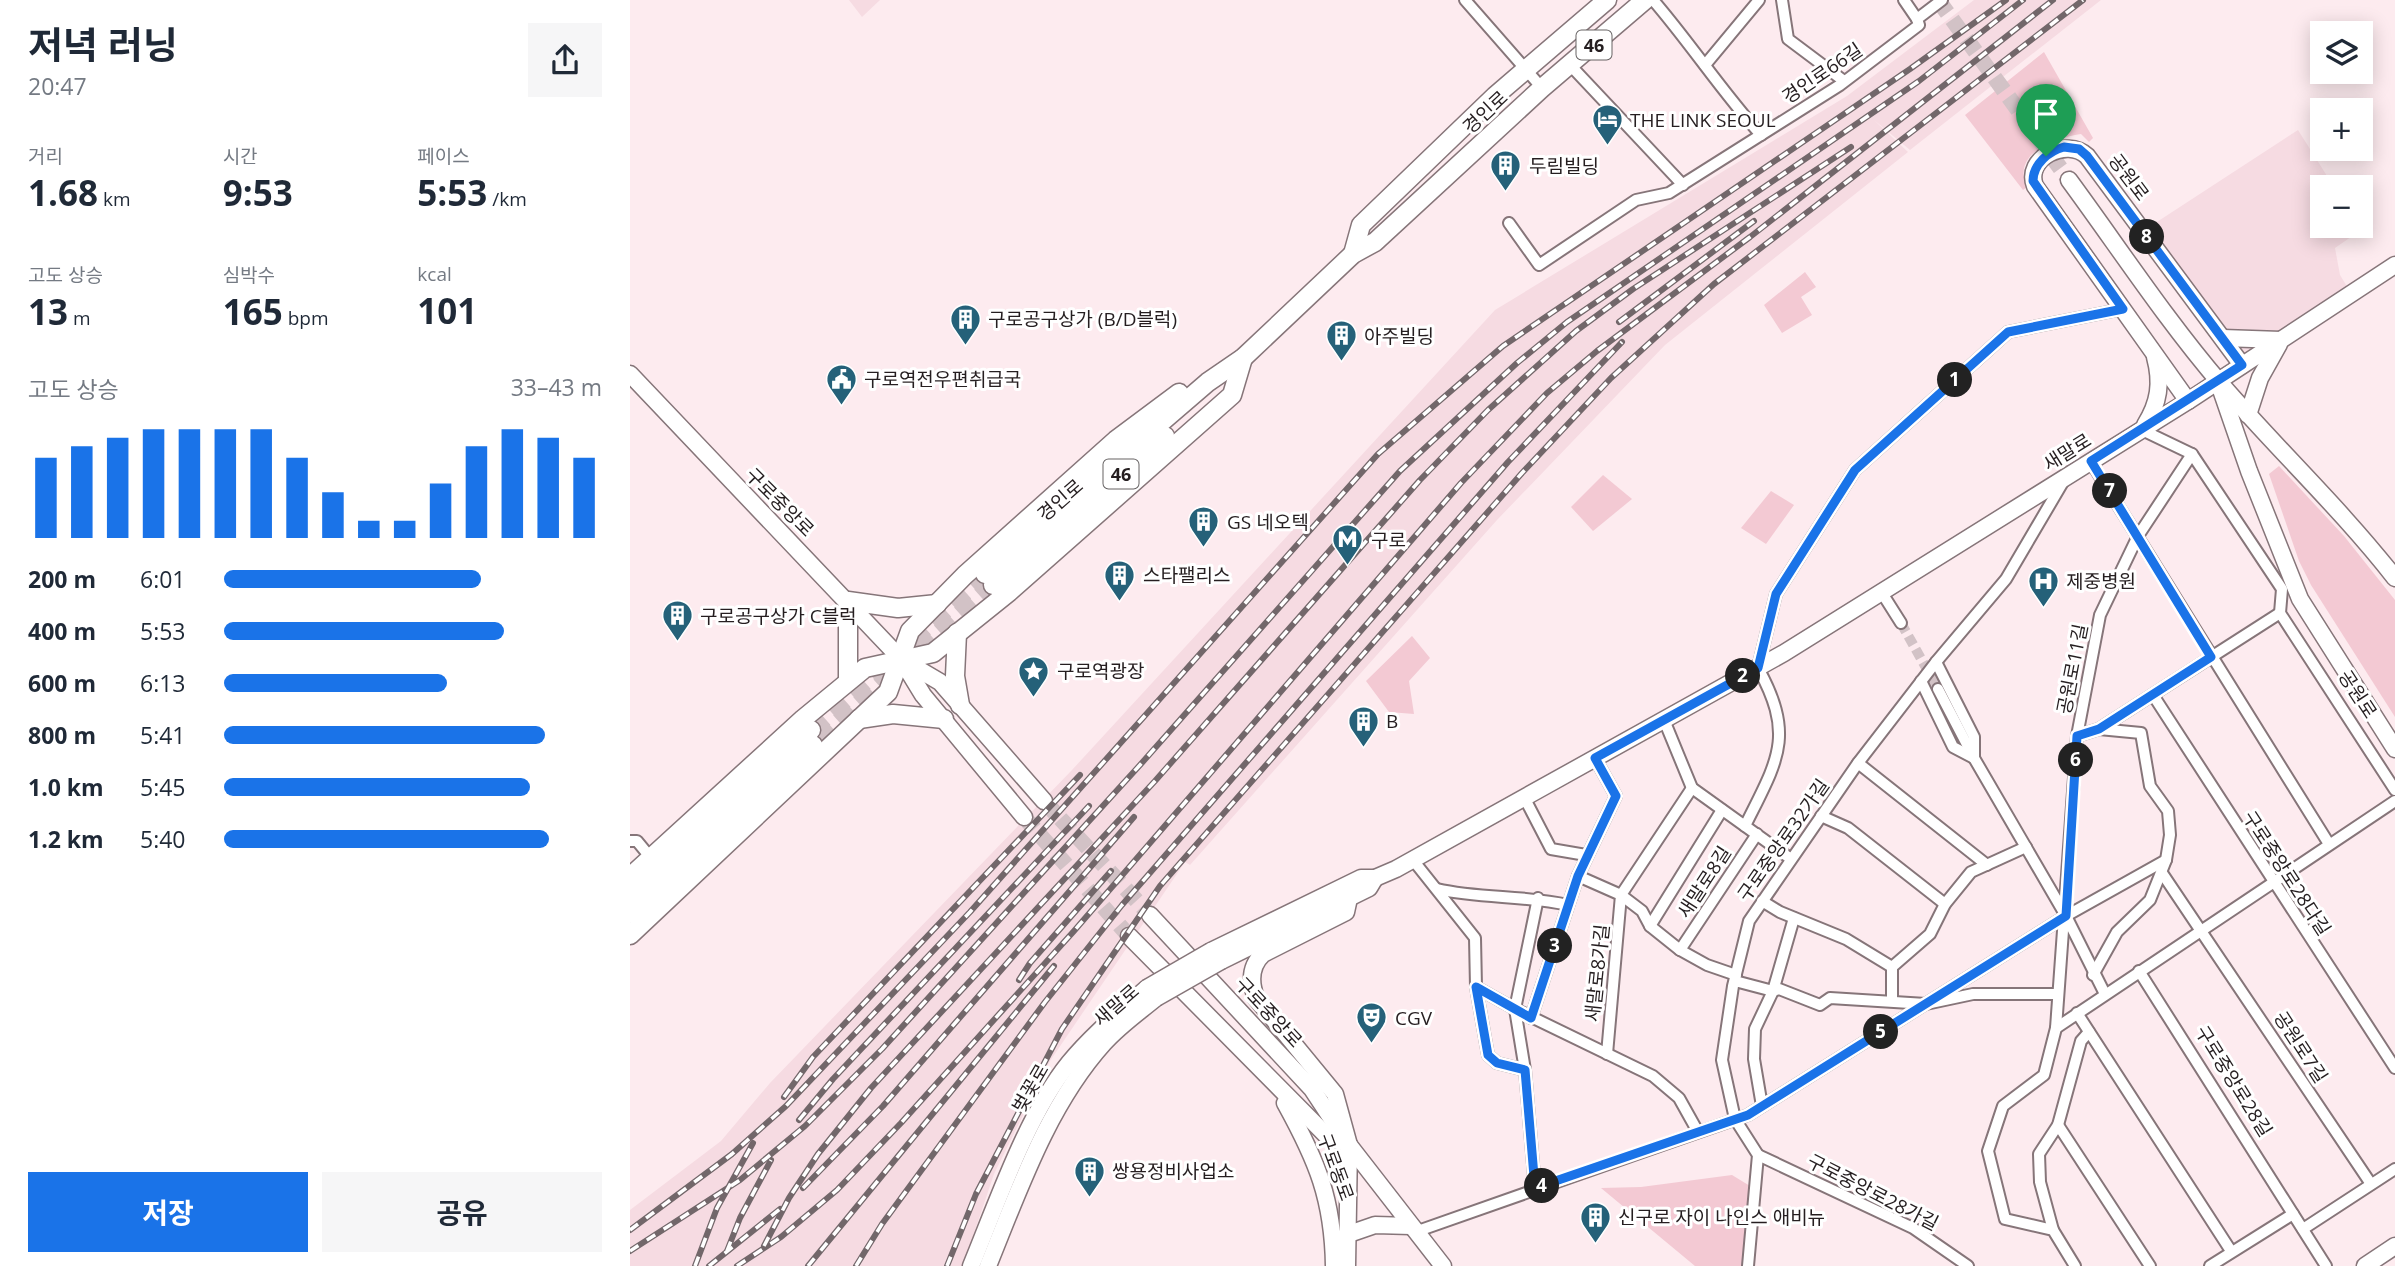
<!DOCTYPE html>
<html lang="ko">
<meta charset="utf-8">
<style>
:root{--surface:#fff;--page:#f6f6f7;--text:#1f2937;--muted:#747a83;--accent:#1a73e8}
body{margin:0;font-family:"Open Sans","Noto Sans KR",sans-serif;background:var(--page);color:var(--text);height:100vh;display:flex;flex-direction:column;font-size:26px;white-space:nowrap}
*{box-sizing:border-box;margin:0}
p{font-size:23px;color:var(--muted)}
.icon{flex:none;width:38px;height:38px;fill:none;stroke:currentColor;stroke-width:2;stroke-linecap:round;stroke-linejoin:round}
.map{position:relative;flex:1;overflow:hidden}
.details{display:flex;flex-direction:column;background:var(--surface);width:630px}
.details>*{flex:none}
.tools{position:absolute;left:1680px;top:21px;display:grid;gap:14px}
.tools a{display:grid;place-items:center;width:63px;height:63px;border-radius:0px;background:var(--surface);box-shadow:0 4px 18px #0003;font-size:35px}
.pin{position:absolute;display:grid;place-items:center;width:60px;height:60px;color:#fff;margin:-72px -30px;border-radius:50% 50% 50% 0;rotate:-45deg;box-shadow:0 0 7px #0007}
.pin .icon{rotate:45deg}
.km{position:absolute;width:35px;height:35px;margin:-18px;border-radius:50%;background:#222;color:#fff;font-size:19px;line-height:35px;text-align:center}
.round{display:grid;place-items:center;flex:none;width:74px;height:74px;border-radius:0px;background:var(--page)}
.overview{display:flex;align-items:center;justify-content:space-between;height:119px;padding:0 28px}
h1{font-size:38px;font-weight:700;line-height:52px}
.stats{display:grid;grid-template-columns:repeat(3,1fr);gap:10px;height:119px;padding:7px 28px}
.stats div{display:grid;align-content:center}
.stats b{font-size:35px;font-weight:700}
.stats small{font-size:19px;font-weight:400}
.stats p{font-size:19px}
.chart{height:196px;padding:14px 28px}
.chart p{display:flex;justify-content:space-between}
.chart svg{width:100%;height:126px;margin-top:7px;stroke:var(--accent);stroke-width:6}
.button{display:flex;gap:14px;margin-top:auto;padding:14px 28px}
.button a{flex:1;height:80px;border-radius:0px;background:var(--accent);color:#fff;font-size:28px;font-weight:700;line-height:80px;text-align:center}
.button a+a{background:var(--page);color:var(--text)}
ul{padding:0 28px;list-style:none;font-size:23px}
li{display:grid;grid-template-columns:112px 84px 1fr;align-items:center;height:52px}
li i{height:18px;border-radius:9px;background:var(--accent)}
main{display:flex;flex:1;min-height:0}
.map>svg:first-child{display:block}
</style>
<main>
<section class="details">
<div class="overview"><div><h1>저녁 러닝</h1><p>20:47</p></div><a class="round"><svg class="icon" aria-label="share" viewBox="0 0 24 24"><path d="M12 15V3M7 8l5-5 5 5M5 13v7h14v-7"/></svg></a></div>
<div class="stats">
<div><p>거리</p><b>1.68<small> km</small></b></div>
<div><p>시간</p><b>9:53</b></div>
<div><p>페이스</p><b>5:53<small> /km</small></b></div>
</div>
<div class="stats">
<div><p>고도 상승</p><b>13<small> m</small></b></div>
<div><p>심박수</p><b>165<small> bpm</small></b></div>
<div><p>kcal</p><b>101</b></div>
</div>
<div class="chart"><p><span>고도 상승</span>33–43 m</p>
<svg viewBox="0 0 160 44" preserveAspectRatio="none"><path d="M5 44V16M15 44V12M25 44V9M35 44V6M45 44V6M55 44V6M65 44V6M75 44V16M85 44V28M95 44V38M105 44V38M115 44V25M125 44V12M135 44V6M145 44V9M155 44V16"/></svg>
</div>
<ul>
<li><b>200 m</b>6:01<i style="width:68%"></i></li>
<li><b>400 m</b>5:53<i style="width:74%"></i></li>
<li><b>600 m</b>6:13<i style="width:59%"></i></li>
<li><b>800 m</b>5:41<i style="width:85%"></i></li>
<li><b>1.0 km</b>5:45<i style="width:81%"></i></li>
<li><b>1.2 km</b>5:40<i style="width:86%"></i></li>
</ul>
<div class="button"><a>저장</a><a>공유</a></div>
</section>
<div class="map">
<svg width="1765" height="1266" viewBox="0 0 1765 1266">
<rect width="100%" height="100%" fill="#fdebef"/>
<g fill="#f6dbe2">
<path d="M 219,0 L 250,0 L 232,17 Z"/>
<path d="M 1344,0 L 1471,0 L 1280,150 L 1244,120 L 1278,152 L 1035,345 L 867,520 L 560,865 L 555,862 L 420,1061 L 364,1174 L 333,1266 L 0,1266 L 0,1210 L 91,1141 L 140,1083 L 442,770 L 865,310 L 1217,96 Z"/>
<path d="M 1668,130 L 1704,187 L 1692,187 L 1692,226 L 1729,226 L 1731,230 L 1705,248 L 1710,275 L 1721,293 L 1612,365 L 1513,231 Z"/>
</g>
<g fill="#f3c9d3">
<path d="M 1414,52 L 1463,138 L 1459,142 L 1451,134 C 1425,138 1381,153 1397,187 L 1393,190 L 1335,115 Z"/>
<path d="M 1175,272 L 1186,287 L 1171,297 L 1182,315 L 1152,333 L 1134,305 Z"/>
<path d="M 1649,466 L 1714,536 L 1765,600 L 1765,717 L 1681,585 L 1669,561 L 1639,474 Z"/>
<path d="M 973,475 L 1002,499 L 963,531 L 941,507 Z"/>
<path d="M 1141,491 L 1164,505 L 1136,544 L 1111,528 Z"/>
<path d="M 782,636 L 800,658 L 779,681 L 784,714 L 759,712 L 736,681 Z"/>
<path d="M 1102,1175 L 1120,1186 L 1113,1266 L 1065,1266 L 971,1188 L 1011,1187 Z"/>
</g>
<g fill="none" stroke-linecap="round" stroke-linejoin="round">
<path stroke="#d2c2c6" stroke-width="10" stroke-dasharray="10 5" stroke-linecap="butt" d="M 1271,623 L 1308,689"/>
<g stroke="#d2c2c6" stroke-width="16" stroke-dasharray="16 8" stroke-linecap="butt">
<path d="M 1308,0 L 1439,180"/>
<path d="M 414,801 L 520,915"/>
<path d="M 394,817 L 499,936"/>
</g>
<g stroke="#d2c2c6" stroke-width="18" stroke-dasharray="18 9" stroke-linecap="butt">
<path d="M 181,730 L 355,574"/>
<path d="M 189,740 L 363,585"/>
</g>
<defs>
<g id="street">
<path d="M 835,0 L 912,88"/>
<path d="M 1023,0 C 1061,44 1092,92 1131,135"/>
<path d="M 1152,0 L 1158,39 L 1214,81"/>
<path d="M 1274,0 L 1287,19"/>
<path d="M 1075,65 L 1129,0"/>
<path d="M 941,66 L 1053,185"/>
<path d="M 879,223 L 909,265 L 1006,200 L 1039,193 L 1210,85 L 1289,25 L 1287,19 L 1312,0"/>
<path d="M 1512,430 L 1562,454 L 1652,589 L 1650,613 L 1765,790"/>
<path d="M 1461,462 L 1699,844"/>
<path d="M 1252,593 L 1271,623"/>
<path d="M 1291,681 L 1323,747 L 1344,758 L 1344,737 L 1306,662"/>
<path d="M 1308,689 L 1344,758 L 1436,916 L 1475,994"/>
<path d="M 1523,695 L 1765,1068"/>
<path d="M 1034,720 L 1062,788 L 1161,859"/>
<path d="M 1447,736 L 1469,729 L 1650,613"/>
<path d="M 1228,763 L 1357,865"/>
<path d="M 1062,788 L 991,895 L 1012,911 L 1020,926 L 1050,950 L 1077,965 L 1106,975"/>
<path d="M 894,797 L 921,849 L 956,855"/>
<path d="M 1191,816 L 1218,828 L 1315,904"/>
<path d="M 1115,826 C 1147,761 1166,737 1128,668 L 1146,594 L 1225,470 L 1378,332 L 1493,309"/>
<path d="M 0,841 L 7,841 L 21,858"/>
<path d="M 783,860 L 845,938 L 846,987 L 858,1055 L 867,1063 L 895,1070"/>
<path d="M 1532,873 L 1741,1184"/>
<path d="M 948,876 L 991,895 L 977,1054"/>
<path d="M 807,889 C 850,899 895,895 938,905"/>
<path d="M 1132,901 L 1150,912 L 1216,939 L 1262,967 L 1300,934 L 1315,904 L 1341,872 L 1396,847"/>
<path d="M 1020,926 L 1092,810"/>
<path d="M 1050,950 L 1127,834"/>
<path d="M 1509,971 L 1696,1266"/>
<path d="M 1463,975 L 1487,932 L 1520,900 L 1536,860 L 1540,835 L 1538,811 L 1520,786 L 1511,733 L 1469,729"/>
<path d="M 1105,981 L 1143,991 L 1149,989 L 1190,1005 L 1200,998 L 1296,1004 L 1343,994 L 1427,994"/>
<path d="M 846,987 L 885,1009 L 1023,1076 L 1049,1098 L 1068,1132"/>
<path d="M 1262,1001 L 1262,967"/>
<path d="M 1447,1013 L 1601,1251"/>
<path d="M 901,1018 L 948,876 L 986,796 L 965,758"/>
<path d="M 1426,1028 L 1765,801"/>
<path d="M 1132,1106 L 1124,1059 L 1125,1029 L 1143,991 L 1164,918"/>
<path d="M 1428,1125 L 1520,1266"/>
<path d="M 1128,1155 L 1283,1228 L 1338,1266"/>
<path d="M 905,1188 L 895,1070 L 885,1009 L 908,898"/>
<path d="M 1673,1229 L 1765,1169"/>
<path d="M 1423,1230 L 1410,1182 L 1409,1154 L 1428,1125 L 1451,1041 L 1459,1032"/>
<path d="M 785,1232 L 1118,1115 L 1436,916 L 1536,860"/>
<path d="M 1118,1266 L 1128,1155 L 1105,1119 L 1092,1060 L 1103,986 L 1119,921 L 1228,763 L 1306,662 L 1376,579 L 1433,482"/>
<path d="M 1445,1266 L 1423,1230 L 1375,1219 L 1358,1151 L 1373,1106 L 1414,1075 L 1426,1028 L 1447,736 L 1470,615 L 1508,536 L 1562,454"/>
<path d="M 1580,1266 L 1663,1214"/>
</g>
<g id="secondary">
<path d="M 1439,180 C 1489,248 1536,320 1591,384 C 1648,450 1711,509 1765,578"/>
<path d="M 1593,338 L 1651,340"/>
<path d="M 0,374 L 271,659 L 293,695 L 394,817"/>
<path d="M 1591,390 L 1619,471 L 1670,599 L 1765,749"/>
<path d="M 1558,401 L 1405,186 C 1394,158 1437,137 1457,156 L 1612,365"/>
<path d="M 1618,415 L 1630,378 L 1649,344"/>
<path d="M 1515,425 C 1529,403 1532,383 1525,357"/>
<path d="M 276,662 L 310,682 L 414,801"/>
<path d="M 520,915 L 682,1089 L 719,1145 L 813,1266"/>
<path d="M 499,936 L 696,1135 L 719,1145"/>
<path d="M 581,951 L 731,878 L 745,878 L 766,869 L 1154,653 L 1558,401 L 1765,265"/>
<path d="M 591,961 L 739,888 L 745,878"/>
<path d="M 655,1103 C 687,1161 703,1199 704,1266"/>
<path d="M 716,1235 L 745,1225 L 781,1226"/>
<path d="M 341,1266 C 367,1203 397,1115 439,1063 C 462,1035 490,1012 517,988"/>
<path d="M 358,1266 C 389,1190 418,1105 474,1043 C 489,1026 509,1012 526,998"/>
<path d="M 717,1266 L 719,1145 L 705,1094 L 626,998 C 620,982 620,966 633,954 L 716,912 L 719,898"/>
<path d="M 1735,1266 L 1765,1246"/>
</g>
<g id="primary">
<path d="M 723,254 L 731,225 L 865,96 L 977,0"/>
<path d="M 355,574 L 578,382 L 613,358 L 723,254 L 745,242 L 912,88 L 1015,0"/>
<path d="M 363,585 L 535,436"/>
<path d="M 327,633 L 325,676 L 330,705"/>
<path d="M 218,681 L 218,601 L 268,608 L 307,604"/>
<path d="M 229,719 L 263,714 L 314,719"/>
<path d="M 0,877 L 173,719 L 235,668 L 303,653 L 379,592 L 602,395 L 613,358"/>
<path d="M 0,894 L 181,730"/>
<path d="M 0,914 L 183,745"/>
<path d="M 0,935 L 258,692 L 280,631 L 335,575 L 486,440 L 549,393"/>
</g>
</defs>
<use href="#street" stroke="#867579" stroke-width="14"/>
<use href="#secondary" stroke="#867579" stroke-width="19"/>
<use href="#primary" stroke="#867579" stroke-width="21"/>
<use href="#street" stroke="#fff" stroke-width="10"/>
<use href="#secondary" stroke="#fff" stroke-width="16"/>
<use href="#primary" stroke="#fff" stroke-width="18"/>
<defs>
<g id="rail">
<path d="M 989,322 L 1124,221"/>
<path d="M 389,980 L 400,963 L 481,871"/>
<path d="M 154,1097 L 183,1057 L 450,775"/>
<path d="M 169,1120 L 203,1079 L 459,806"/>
<path d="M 173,1188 L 253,1106 L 504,817"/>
<path d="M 0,1230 L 102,1154 L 156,1106 L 340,912 L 748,454 L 873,346 L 1280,69 L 1376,0"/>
<path d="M 134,1246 L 159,1198 L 188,1154 L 241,1088 L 525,781 L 790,480 L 858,410 L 946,331 L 1003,289 L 1221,147"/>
<path d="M 0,1251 L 110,1180 L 175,1126 L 252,1049 L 510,765 L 770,471 L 887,363 L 937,322 L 1289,81 L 1393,0"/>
<path d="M 97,1251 L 110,1218 L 141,1160"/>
<path d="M 65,1266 L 87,1208 L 123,1143"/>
<path d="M 79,1266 L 150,1209"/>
<path d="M 107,1266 L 151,1237 L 207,1190 L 271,1123 L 444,931 L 831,483 L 917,393 L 967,351 L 1120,237 L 1423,0"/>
<path d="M 178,1266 L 424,966"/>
<path d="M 226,1266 L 252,1224 L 415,1002 L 492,905 L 878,462 L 992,342"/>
<path d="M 317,1266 L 346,1194 L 432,1029 L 530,886 L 892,473 L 981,378 L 1084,284 L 1453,0"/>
</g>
</defs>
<use href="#rail" stroke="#72676a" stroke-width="6"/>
<use href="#rail" stroke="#fff" stroke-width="3.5" stroke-dasharray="10" stroke-linecap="butt"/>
<defs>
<g id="secondary-bridge">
<path d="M 517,988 L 581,951"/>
<path d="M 526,998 L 591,961"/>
</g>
</defs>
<use href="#secondary-bridge" stroke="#867579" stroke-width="19" stroke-linecap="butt"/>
<use href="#secondary-bridge" stroke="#fff" stroke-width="16"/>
</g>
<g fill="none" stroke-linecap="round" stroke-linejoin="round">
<defs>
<path id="route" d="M 1434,147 L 1449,149 L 1457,156 L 1612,365 L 1461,461 L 1581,657 L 1469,729 L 1447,736 L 1436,916 L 1118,1115 L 905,1188 L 895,1070 L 867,1063 L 858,1055 L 846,987 L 901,1018 L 948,876 L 986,796 L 965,758 L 1128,668 L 1146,594 L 1225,470 L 1378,332 L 1493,309 L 1403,181 C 1403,164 1419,151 1434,147 Z"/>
</defs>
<use href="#route" stroke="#fff" stroke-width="14"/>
<use href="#route" stroke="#1a73e8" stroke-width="9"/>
</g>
<defs>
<symbol id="hotel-pin" viewBox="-11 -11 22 30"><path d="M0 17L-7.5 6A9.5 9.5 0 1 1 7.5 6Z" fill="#256179" stroke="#fff"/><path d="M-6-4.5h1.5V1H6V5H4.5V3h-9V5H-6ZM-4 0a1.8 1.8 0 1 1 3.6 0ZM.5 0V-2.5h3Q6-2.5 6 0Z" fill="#fff"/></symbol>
<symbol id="building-pin" viewBox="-11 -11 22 30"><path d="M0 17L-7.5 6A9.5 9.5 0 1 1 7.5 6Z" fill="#256179" stroke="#fff"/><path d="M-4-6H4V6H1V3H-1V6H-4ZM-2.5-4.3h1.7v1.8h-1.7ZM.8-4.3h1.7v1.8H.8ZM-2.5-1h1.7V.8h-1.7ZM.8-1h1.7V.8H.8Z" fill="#fff"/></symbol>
<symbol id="civic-pin" viewBox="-11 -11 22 30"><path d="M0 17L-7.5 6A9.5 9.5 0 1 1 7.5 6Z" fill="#256179" stroke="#fff"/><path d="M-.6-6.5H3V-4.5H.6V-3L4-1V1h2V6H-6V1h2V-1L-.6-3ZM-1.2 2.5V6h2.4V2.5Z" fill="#fff"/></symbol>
<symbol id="metro-pin" viewBox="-11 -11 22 30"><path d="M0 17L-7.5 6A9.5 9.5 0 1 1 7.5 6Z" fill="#256179" stroke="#fff"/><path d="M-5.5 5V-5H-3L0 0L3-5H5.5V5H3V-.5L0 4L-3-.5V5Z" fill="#fff"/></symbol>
<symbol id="hospital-pin" viewBox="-11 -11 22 30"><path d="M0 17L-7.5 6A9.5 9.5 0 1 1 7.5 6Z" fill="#256179" stroke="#fff"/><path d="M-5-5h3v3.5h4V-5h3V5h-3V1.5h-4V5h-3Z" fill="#fff"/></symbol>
<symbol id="sight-pin" viewBox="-11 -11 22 30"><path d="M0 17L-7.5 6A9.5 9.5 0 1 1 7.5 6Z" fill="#256179" stroke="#fff"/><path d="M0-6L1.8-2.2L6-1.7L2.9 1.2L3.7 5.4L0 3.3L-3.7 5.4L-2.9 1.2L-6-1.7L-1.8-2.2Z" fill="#fff"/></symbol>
<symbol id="theatre-pin" viewBox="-11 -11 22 30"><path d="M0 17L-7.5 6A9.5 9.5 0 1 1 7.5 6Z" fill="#256179" stroke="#fff"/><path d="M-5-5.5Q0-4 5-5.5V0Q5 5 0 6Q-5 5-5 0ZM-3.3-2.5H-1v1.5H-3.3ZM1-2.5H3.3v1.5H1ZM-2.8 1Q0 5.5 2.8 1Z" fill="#fff"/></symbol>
</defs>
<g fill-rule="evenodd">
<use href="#hotel-pin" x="960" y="102" width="35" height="47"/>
<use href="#building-pin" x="858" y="148" width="35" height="47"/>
<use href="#building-pin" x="318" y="302" width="35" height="47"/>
<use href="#building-pin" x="694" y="318" width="35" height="47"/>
<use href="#civic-pin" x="194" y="362" width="35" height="47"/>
<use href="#building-pin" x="556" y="504" width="35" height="47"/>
<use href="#metro-pin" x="700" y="522" width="35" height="47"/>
<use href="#building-pin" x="472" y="558" width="35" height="47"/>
<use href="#hospital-pin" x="1396" y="564" width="35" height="47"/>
<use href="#building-pin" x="30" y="598" width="35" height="47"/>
<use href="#sight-pin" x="386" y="654" width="35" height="47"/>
<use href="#building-pin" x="716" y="704" width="35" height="47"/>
<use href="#theatre-pin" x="724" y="1000" width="35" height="47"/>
<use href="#building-pin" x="442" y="1154" width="35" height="47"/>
<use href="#building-pin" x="948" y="1200" width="35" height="47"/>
</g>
<g text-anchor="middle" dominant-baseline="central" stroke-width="6" stroke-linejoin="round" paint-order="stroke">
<g fill="#fff" stroke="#666263" stroke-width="2">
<rect x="946.5" y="30.5" width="35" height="29" rx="5"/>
<rect x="473.5" y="459.5" width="35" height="29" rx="5"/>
</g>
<g font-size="18" font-weight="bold" fill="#251e20">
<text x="964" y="45">46</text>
<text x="491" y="474">46</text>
</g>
<g font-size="19" fill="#251e20" stroke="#fff">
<text transform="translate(1192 73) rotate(-34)">경인로66길</text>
<text transform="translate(855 112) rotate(-43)">경인로</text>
<text transform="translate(1499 177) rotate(53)">공원로</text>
<text transform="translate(1437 452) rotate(-32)">새말로</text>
<text transform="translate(430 500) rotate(-41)">경인로</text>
<text transform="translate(150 502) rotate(45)">구로중앙로</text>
<text transform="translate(1442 669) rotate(-79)">공원로11길</text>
<text transform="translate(1728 694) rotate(57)">공원로</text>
<text transform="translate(1153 840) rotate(-55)">구로중앙로32가길</text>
<text transform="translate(1657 873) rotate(57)">구로중앙로28다길</text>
<text transform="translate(1074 882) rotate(-57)">새말로8길</text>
<text transform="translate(967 973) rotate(-84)">새말로8가길</text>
<text transform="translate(486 1005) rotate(-41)">새말로</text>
<text transform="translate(639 1012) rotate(47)">구로중앙로</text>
<text transform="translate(1671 1047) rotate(57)">공원로7길</text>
<text transform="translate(1604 1081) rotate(58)">구로중앙로28길</text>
<text transform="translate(400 1088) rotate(-60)">벚꽃로</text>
<text transform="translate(706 1167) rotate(70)">구로동로</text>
<text transform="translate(1243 1192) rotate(27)">구로중앙로28가길</text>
</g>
<g font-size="19" fill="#251e20" stroke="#fff" text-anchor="start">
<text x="1000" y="120">THE LINK SEOUL</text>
<text x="899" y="166">두림빌딩</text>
<text x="358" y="319">구로공구상가 (B/D블럭)</text>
<text x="734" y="336">아주빌딩</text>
<text x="234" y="379">구로역전우편취급국</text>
<text x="597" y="522">GS 네오텍</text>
<text x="741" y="540">구로</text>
<text x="513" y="575">스타팰리스</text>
<text x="1436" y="581">제중병원</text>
<text x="70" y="616">구로공구상가 C블럭</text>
<text x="427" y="671">구로역광장</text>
<text x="756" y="721">B</text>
<text x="765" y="1018">CGV</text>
<text x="482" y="1171">쌍용정비사업소</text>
<text x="988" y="1217">신구로 자이 나인스 애비뉴</text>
</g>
</g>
</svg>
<div class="tools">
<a><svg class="icon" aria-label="layers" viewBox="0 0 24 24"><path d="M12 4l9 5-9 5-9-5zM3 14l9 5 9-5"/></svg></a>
<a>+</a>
<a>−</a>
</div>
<div class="pin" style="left:1416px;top:156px;background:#1e9e55"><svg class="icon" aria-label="arrive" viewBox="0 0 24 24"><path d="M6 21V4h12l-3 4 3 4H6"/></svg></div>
<b class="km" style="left:1325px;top:380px">1</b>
<b class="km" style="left:1113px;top:676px">2</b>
<b class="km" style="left:925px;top:946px">3</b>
<b class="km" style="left:912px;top:1186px">4</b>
<b class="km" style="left:1251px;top:1032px">5</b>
<b class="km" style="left:1446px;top:760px">6</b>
<b class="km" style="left:1480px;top:491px">7</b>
<b class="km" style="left:1517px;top:237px">8</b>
</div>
</main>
